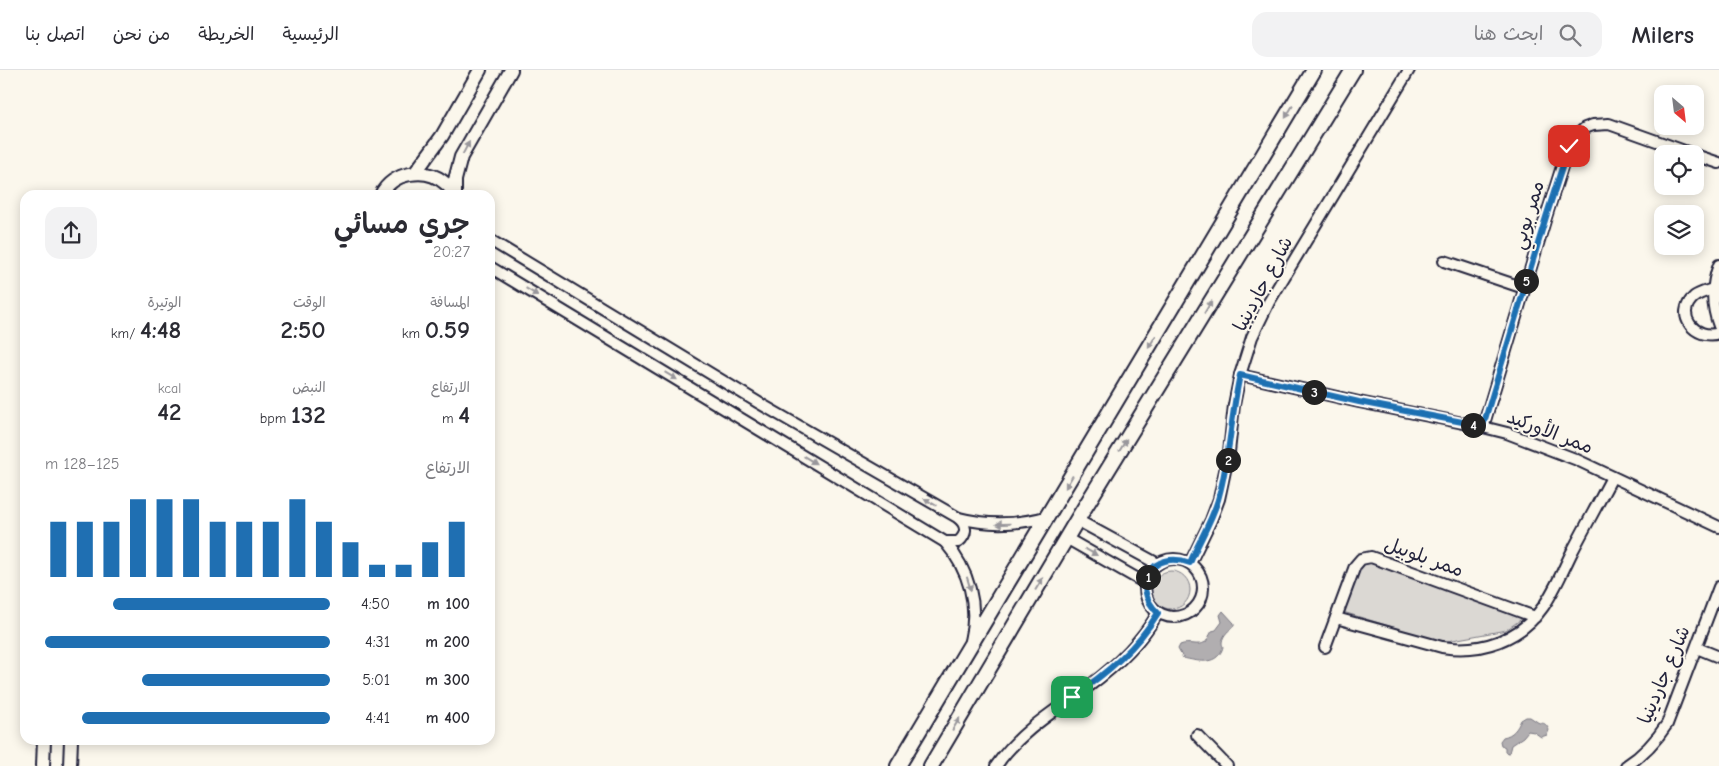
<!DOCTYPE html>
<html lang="ar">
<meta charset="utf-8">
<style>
:root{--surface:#fff;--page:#f2f2f3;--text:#2b2b33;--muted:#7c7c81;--line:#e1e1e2;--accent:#1f6fb2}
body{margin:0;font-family:"Comic Neue","Playpen Sans Arabic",sans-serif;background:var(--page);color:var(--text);direction:rtl;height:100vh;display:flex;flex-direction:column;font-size:19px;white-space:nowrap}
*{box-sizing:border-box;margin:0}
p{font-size:16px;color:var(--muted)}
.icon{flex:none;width:28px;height:28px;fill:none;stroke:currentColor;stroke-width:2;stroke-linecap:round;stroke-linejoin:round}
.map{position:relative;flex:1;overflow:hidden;direction:ltr}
.drawer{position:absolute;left:20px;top:120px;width:475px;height:555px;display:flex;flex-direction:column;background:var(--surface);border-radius:15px;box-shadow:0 2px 12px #0003;direction:rtl}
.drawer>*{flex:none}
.needle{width:32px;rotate:152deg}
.tools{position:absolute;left:1654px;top:15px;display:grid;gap:10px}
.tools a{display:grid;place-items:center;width:50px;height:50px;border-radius:10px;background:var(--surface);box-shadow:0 2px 12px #0003;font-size:25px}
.pin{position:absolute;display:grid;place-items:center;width:42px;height:42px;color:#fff;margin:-21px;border-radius:10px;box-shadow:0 2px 8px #0006}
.km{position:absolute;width:25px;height:25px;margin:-12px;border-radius:50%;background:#222;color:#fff;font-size:14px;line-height:25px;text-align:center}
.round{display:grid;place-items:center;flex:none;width:52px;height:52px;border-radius:15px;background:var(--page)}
.overview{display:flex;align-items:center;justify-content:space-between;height:85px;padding:0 25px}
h1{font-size:28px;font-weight:600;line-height:38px}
.stats{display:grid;grid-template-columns:repeat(3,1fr);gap:8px;height:85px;padding:5px 25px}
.stats div{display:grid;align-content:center}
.stats b{font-size:25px;font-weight:600}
.stats small{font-size:14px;font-weight:400}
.stats p{font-size:14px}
.chart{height:140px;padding:10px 25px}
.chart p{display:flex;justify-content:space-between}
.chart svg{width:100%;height:90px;margin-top:5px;stroke:var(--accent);stroke-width:6}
ul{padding:0 25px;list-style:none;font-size:16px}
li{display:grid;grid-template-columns:80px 60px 1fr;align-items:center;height:38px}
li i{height:12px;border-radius:6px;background:var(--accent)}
header{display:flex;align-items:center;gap:30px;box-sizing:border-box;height:70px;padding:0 25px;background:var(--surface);border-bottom:1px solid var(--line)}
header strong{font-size:24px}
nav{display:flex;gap:28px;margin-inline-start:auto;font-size:18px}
.search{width:350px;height:45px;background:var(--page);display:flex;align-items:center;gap:12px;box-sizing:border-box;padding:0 18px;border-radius:15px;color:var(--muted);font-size:19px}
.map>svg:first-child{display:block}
</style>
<header>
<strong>Milers</strong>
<div class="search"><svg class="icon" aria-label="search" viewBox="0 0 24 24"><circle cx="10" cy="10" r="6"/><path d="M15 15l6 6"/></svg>ابحث هنا</div>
<nav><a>الرئيسية</a><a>الخريطة</a><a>من نحن</a><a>اتصل بنا</a></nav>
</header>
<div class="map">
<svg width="1719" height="696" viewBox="0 0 1719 696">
<rect width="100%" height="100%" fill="#fbf7ec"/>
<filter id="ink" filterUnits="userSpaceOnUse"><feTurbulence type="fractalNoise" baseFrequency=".02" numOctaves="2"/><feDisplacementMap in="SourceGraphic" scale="10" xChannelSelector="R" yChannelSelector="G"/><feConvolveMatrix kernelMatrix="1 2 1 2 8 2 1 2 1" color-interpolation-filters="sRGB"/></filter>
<g filter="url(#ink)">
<g fill="#dbd8d3" stroke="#7e7d87">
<path d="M 1371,492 L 1526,546 L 1506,560 L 1442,572 L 1343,542 L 1360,497 Z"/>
<circle cx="1171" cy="520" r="19"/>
</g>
<g fill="#b1aeb0" stroke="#787681">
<path d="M 1223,541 L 1234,553 L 1234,556 C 1229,560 1223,565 1222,572 C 1222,577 1224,575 1222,580 C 1215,596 1197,591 1183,588 L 1178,579 L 1180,575 C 1189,571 1197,577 1206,572 L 1212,561 L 1216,560 L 1222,552 L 1220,545 Z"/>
<path d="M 1526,647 L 1530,647 C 1532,648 1534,650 1536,651 C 1542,656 1544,649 1549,660 L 1547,665 L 1541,667 L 1534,662 L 1528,661 L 1523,667 L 1511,675 L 1509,683 L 1505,682 L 1505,677 L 1501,675 L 1500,671 L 1503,667 C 1513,665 1517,659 1521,650 Z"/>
</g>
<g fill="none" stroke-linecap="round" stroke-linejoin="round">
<defs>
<g id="minor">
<path d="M 1695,85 L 1719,93"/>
<path d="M 490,170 L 759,333 L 957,447 C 967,454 968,464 958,472 L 945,472 L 490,197"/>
<path d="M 1444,191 L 1524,218"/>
<path d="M 1719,195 C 1711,216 1711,235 1719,256"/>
<path d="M 1713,219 C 1707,221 1699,223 1694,227 C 1674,244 1695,271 1719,263"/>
<path d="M 1240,305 L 1359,332 L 1483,357 L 1507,363 L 1575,389 L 1719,457"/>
<path d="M 1483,357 L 1546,147 L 1566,84 L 1574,68 L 1585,58 L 1593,55 L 1609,54 L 1693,84"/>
<path d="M 959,448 C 990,456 1018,455 1049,446"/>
<path d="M 1077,450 L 1158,494"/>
<path d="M 1066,468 L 1145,513"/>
<path d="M 945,472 C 969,500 979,535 970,571"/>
<circle cx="1174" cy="518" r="29"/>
<path d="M 1190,493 L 1211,450 L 1219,429 L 1229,382 L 1234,335 L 1240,305 L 1252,267 L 1269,232 L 1409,0"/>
<path d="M 1336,548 L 1442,577 C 1481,583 1520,570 1543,537 C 1555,520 1563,500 1572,482 C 1585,457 1599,432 1612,407"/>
<path d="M 1325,577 L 1355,496 L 1361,489 L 1371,487 L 1535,547"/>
<path d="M 1697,578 L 1719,587"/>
<path d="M 1197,665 L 1227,696"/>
<path d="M 996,696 C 1020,661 1056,640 1089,616 C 1116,596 1141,572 1158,543"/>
<path d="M 1626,696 C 1643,685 1656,671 1667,654 L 1719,517"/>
</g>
<g id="tertiary">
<path d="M 415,103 L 442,66 L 480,0"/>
<path d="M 381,125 C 392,102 426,96 445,113 C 449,116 452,121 455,125"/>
<path d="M 455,125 L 455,110 L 461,87 L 511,0"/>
<path d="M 43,696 L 44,670"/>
<path d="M 70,696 L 71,670"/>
</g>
<g id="secondary">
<path d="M 898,696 L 1314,0"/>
<path d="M 931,696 L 1077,450 L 1353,0"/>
</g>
</defs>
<use href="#minor" stroke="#22223b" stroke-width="14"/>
<use href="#tertiary" stroke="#22223b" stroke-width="16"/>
<use href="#secondary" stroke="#22223b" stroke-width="18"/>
<use href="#minor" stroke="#fbf7ec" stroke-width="10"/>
<use href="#tertiary" stroke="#fbf7ec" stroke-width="12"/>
<use href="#secondary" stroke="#fbf7ec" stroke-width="14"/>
</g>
<defs><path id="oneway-solid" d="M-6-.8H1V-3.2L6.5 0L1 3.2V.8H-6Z" transform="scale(1.25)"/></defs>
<g fill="#99979c">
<use href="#oneway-solid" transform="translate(1289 42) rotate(121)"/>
<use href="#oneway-solid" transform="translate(466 78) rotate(-62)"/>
<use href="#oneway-solid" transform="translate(532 222) rotate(31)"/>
<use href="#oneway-solid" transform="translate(1208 237) rotate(-59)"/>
<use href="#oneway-solid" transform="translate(1152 272) rotate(121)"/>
<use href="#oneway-solid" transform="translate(671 306) rotate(31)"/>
<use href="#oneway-solid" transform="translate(1123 375) rotate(-59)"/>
<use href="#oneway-solid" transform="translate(810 390) rotate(31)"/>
<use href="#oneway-solid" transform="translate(1069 412) rotate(121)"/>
<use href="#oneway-solid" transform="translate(930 432) rotate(-150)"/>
<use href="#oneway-solid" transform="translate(1003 454) rotate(179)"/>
<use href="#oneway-solid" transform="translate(1091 482) rotate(29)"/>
<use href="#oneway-solid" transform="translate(969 514) rotate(73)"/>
<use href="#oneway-solid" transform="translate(1039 514) rotate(-59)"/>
<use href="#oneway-solid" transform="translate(956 654) rotate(-59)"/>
</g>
</g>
<g fill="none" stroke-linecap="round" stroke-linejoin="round" filter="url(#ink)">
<defs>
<path id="route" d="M 1072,627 C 1106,604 1137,578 1158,543 C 1129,515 1153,479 1190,493 C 1199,470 1213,450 1219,426 C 1230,386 1231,345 1240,305 L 1359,332 L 1483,356 L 1546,147 L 1569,76"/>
</defs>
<use href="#route" stroke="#fff" stroke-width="10"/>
<use href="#route" stroke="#1f6fb2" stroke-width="6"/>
</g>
<g text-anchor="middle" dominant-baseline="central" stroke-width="4" stroke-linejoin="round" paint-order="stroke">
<g font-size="19" fill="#22223b" stroke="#fbf7ec">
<text transform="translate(1528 145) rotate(-73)">ممر بوبي</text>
<text transform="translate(1263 214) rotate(-62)">شارع جاردينيا</text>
<text transform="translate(1550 362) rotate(21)">ممر الأوركيد</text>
<text transform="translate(1424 487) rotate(20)">ممر بلوبيل</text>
<text transform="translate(1664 605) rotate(-67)">شارع جاردينيا</text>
</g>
</g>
</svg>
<div class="tools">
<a><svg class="needle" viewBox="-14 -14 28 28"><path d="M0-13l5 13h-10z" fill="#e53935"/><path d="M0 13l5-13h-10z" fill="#7c7c81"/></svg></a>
<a><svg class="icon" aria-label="locate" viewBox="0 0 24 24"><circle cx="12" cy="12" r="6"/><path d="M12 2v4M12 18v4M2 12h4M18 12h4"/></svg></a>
<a><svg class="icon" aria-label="layers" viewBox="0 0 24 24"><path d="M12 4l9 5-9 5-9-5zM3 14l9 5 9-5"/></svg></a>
</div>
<div class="pin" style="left:1072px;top:627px;background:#1e9e55"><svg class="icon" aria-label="arrive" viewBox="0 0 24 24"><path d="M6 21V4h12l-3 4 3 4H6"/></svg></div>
<div class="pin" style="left:1569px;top:76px;background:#d93025"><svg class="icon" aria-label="check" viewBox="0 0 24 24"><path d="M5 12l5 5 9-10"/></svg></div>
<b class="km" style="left:1148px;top:507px">1</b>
<b class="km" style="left:1228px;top:390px">2</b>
<b class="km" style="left:1314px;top:322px">3</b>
<b class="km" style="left:1473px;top:355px">4</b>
<b class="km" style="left:1526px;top:211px">5</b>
<section class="drawer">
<div class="overview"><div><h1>جري مسائي</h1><p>20:27</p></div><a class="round"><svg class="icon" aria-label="share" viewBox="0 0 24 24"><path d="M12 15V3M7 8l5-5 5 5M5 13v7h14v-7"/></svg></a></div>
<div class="stats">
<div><p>المسافة</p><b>0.59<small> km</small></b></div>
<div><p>الوقت</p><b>2:50</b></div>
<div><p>الوتيرة</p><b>4:48<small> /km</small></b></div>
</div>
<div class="stats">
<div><p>الارتفاع</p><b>4<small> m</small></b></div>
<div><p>النبض</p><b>132<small> bpm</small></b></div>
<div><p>kcal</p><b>42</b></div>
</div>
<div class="chart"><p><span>الارتفاع</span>125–128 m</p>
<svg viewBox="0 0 160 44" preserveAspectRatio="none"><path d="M5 44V17M15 44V17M25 44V17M35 44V6M45 44V6M55 44V6M65 44V17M75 44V17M85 44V17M95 44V6M105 44V17M115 44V27M125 44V38M135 44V38M145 44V27M155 44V17"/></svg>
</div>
<ul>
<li><b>100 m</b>4:50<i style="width:76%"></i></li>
<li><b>200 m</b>4:31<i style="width:100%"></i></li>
<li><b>300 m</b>5:01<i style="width:66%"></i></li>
<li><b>400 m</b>4:41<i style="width:87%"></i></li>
</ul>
</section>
</div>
